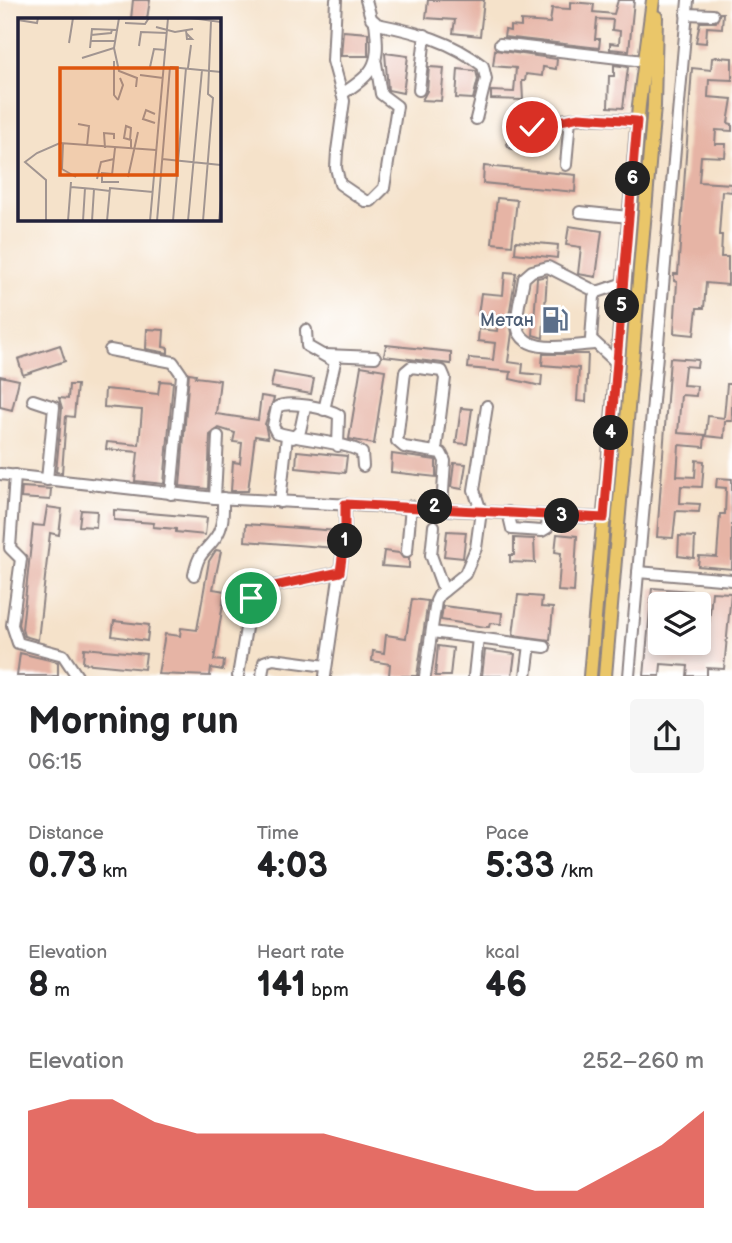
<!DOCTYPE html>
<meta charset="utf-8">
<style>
:root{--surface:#fff;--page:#f6f6f6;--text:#202124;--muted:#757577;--accent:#d93025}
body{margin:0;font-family:"Balsamiq Sans",sans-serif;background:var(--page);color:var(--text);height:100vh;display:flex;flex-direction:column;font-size:26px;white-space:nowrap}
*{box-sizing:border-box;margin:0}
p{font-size:23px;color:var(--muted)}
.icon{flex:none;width:38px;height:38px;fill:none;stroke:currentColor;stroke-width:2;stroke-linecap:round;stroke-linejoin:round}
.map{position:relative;height:676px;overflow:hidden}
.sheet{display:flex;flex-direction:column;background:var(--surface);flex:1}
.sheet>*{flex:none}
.fabs{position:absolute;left:648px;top:592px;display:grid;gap:14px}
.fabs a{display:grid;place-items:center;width:63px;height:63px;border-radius:7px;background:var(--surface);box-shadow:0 4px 10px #0003;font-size:35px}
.pin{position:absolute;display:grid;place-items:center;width:60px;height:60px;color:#fff;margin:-30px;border:4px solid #fff;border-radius:50%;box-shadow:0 2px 7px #0007}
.km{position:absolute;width:35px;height:35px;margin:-18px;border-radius:50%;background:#222;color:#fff;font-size:19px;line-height:35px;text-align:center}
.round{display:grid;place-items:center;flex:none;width:74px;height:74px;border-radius:7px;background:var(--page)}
.head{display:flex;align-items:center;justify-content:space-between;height:119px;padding:0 28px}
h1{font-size:38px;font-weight:700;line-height:52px}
.figures{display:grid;grid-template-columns:repeat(3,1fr);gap:10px;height:119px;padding:7px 28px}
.figures div{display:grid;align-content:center}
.figures b{font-size:35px;font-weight:700}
.figures small{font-size:19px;font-weight:400}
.figures p{font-size:19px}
.chart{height:196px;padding:14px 28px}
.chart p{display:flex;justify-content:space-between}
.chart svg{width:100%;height:126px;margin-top:7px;fill:var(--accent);opacity:.7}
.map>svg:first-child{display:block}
</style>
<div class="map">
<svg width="732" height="676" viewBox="0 0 732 676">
<rect width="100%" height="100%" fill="#fff"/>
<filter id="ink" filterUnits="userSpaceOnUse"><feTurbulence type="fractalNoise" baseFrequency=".0143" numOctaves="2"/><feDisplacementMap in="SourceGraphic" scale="14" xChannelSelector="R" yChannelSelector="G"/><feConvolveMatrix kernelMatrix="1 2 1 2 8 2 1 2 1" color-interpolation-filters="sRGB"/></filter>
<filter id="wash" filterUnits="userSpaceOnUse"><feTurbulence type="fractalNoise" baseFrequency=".00686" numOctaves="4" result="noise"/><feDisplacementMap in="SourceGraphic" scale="28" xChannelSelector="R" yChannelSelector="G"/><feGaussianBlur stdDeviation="1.57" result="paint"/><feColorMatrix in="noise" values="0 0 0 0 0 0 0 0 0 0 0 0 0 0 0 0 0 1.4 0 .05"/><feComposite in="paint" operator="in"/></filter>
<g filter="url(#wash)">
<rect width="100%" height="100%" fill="#f5e2ca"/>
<g id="blocks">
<g fill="#e6b4a5">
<path d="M 133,0 L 150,0 L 147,19 L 131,19 Z"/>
<path d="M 428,0 L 484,0 L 480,36 L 453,33 L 455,20 L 426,18 Z"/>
<path d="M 618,0 L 634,0 L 629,51 L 610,49 L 610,43 L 619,44 L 620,31 L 612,30 L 613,20 L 597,19 L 595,39 L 600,39 L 599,48 L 504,37 L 505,30 L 510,31 L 510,26 L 521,27 L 521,21 L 550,23 L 552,8 L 570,9 L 570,2 L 594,4 L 593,12 L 614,14 Z"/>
<path d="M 720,13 L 723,13 L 722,28 L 707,27 L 706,43 L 696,42 L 700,22 L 716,22 Z"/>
<path d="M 343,31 L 368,33 L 368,56 L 341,56 Z"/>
<path d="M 495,50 L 557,59 L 556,69 L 543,67 L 542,76 L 526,74 L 525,81 L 522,81 L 523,100 L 491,99 L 491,91 L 514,92 L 516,68 L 493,66 Z"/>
<path d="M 385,53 L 408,56 L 403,93 L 388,90 Z"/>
<path d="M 716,57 L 732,58 L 732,80 L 709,79 L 708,97 L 732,99 L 728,123 L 732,124 L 732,131 L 716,130 L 715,144 L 726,144 L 725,157 L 701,156 L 699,182 L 732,184 L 732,192 L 722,191 L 719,235 L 722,235 L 721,257 L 728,257 L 728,285 L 706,283 L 704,308 L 697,308 L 694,335 L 674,333 L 677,282 L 674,281 L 674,274 L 678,274 L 692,68 L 711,70 L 712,58 Z"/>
<path d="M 614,65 L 628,67 L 623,108 L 608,107 L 609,76 L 614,76 Z"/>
<path d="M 429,67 L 444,68 L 441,101 L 422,100 L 427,91 Z"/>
<path d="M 458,69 L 476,71 L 478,79 L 473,99 L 456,98 Z"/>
<path d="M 484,166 L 576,175 L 575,192 L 483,183 Z"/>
<path d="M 497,198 L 517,200 L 512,245 L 492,243 Z"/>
<path d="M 569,226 L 602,231 L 596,277 L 578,274 L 581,247 L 566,245 Z"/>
<path d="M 516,241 L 558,245 L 557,258 L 515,253 Z"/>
<path d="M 505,272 L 516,273 L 509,316 L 512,333 L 508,362 L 523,364 L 522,373 L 542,375 L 541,386 L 510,379 L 511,372 L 468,368 L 469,358 L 493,360 L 495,343 L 478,341 L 479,329 L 497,331 L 498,318 L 478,315 L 481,293 L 503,295 Z"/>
<path d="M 547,276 L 543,338 L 533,335 L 537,278 Z"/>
<path d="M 147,329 L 164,330 L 163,347 L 168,348 L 168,353 L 146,349 Z"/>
<path d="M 60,345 L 65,361 L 23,375 L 18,359 Z"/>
<path d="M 386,345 L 451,352 L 451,364 L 384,356 Z"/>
<path d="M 543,354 L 588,354 L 586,402 L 577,401 L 579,368 L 542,365 Z"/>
<path d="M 670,358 L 698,360 L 697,367 L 685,366 L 683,385 L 697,386 L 696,396 L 681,395 L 678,433 L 705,435 L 704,447 L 679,445 L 677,476 L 695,477 L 696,460 L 704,461 L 702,487 L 681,486 L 680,503 L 700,504 L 699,512 L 676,511 L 673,538 L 657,537 Z"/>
<path d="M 361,366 L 385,370 L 374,444 L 349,439 Z"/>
<path d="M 274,372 L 314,379 L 311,394 L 271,387 Z"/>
<path d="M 189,373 L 196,374 L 195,377 L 220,380 L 216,414 L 258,420 L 261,396 L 274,398 L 265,424 L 268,438 L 255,436 L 248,491 L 231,491 L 233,462 L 240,463 L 242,443 L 233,442 L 235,433 L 219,428 L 210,435 L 208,489 L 180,486 Z"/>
<path d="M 0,376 L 19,380 L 12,410 L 0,407 Z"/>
<path d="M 160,381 L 173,382 L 164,484 L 135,481 L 138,452 L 106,449 L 107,442 L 139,445 L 142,410 L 104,407 L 105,389 L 158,394 Z"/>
<path d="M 727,384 L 732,384 L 732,421 L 725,421 L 724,438 L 706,436 L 708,416 L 724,418 Z"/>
<path d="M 69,385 L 77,385 L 74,417 L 66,416 L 62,473 L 56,472 L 62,408 L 59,398 L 68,399 Z"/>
<path d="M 461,408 L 472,409 L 467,444 L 456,443 Z"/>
<path d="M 297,451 L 347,456 L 345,473 L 296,468 Z"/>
<path d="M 392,454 L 436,460 L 436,477 L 391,472 Z"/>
<path d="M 454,463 L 466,464 L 462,489 L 451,487 Z"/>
<path d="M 717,478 L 732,479 L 732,569 L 698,566 L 699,556 L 717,557 L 720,514 L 725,514 L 726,488 L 716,487 Z"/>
<path d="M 22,487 L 51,489 L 50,500 L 21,498 Z"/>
<path d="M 47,507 L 62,509 L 59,535 L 50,533 L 38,640 L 24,636 L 22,629 L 33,525 L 44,526 Z"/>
<path d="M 81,510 L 97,511 L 96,527 L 79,526 Z"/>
<path d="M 114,510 L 207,518 L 205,535 L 176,532 L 176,529 L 153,527 L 154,523 L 114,520 Z"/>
<path d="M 246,524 L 337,531 L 335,548 L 245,541 Z"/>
<path d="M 447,531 L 466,532 L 463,558 L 444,556 Z"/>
<path d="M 557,534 L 577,536 L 574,592 L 558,591 L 561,553 L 555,552 Z"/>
<path d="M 679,536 L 695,537 L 694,558 L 678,556 Z"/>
<path d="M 514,538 L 534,539 L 535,563 L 510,562 L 510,555 L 514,555 Z"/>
<path d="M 216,550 L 221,551 L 213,589 L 225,591 L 214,660 L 224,661 L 223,670 L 211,668 L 210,676 L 158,674 L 165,634 L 180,636 L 181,628 L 197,630 L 209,561 Z"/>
<path d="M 384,551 L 399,553 L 403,558 L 409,558 L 409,568 L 382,566 Z"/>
<path d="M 652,588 L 692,591 L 691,603 L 660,604 L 660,632 L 657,632 L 656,647 L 679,649 L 679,642 L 707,646 L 712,592 L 731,593 L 724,669 L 707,668 L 707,676 L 687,676 L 688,666 L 661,664 L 660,676 L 644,676 Z"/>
<path d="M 518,595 L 542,597 L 541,607 L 553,608 L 550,640 L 513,635 Z"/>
<path d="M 412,599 L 428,601 L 417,676 L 389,676 L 390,664 L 372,661 L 373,651 L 384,653 L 386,635 L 406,638 Z"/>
<path d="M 443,606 L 502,613 L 501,624 L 490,623 L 489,627 L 485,627 L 441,620 Z"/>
<path d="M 114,621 L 149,625 L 147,641 L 112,636 Z"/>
<path d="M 438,646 L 453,648 L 450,676 L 435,676 Z"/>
<path d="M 84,648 L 146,654 L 144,669 L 83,663 Z"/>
<path d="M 485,650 L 515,654 L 512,676 L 482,676 Z"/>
<path d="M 20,653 L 58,662 L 58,676 L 17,676 Z"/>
</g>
</g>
</g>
<g filter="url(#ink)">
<use href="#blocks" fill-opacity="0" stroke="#8c8282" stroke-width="2"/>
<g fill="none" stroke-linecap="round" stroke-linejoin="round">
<defs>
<g id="minor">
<path d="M 336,0 L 333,61 L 344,101 L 337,151 L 336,168 L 340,184 L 365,201 L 371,201 L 384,188 L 397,106 L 381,94 L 376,63"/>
<path d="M 366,0 L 371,18 L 377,24 C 417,32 451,41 483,66 L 486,79 L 476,119"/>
<path d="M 686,14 L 713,15"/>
<path d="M 500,44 L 644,61"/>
<path d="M 419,90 L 425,35"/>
<path d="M 342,94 C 377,71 380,63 375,22"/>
<path d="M 513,143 C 552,110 590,118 637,121"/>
<path d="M 566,165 L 570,119"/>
<path d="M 580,212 L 629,217"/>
<path d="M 306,330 L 307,346 L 335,362 L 324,410"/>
<path d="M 594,344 C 572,345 518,358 517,322 C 517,308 522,292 524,278 L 532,271 L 548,267 L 597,292"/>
<path d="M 110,350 L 173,362 L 182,375 L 171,494"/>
<path d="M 325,355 L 375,357"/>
<path d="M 617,363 L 591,339 L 594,297 L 597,292 L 624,283"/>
<path d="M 33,400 L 54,407 L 47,480"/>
<path d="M 293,438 L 300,431 L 305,408"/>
<path d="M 338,446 L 339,415 C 327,408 289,400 277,407 L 273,426 L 276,432 C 297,440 350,442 362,453 L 363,466"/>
<path d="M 436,450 L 445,378 L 442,371 L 411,367 L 405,372 L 397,441 L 404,447 L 441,453 L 445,461 L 442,507"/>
<path d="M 0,474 L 215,498 L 604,518"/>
<path d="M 15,475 L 10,548 L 21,559 L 12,625 L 18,643 L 63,655 L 77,676"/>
<path d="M 215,498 L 218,436"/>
<path d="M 280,502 L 287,436"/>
<path d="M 508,512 L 512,529 L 542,531 L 547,528 L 548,515"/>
<path d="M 434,526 L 431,555 L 444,591"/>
<path d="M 407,551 L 411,506"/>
<path d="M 638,572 L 732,580"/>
<path d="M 194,575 C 199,551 203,555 216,537 C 224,525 223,512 223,498"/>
<path d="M 432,632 L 545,647"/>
<path d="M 238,676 L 251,598 L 256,590 L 340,572"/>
<path d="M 262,676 L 264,662 L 273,659 L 326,666"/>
<path d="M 325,676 L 345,536 L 345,504"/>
<path d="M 425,676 L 436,601 L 439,595 L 465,574 L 476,548 L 481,511 L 474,490 L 487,406"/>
<path d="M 474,676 L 478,638"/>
<path d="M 526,676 L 530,645"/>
<path d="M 629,676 L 688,0"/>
</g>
<g id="major">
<path d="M 590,676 L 639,105 L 653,0"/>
<path d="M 605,676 L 654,106 L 656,17"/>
</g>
</defs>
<use href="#minor" stroke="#8c8282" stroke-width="14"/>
<use href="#major" stroke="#8c8282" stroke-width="16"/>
<use href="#minor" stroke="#fff" stroke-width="10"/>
<use href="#major" stroke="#eac669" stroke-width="12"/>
</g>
</g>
<g fill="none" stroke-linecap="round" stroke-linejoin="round" filter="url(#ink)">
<defs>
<path id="route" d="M 251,598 L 256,590 L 340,572 L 345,536 L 345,504 L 604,518 L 637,121 L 579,117 L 532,127"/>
</defs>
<use href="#route" stroke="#fff" stroke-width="14"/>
<use href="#route" stroke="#d93025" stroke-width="9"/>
</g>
<defs>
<symbol id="fuel-bare" viewBox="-9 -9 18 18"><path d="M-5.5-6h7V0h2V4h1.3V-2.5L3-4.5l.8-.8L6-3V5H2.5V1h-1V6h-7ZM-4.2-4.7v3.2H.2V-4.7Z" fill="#5c6f8a" stroke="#fff" stroke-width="2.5" paint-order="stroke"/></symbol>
</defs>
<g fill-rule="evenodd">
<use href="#fuel-bare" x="536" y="301" width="38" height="38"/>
</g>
<g text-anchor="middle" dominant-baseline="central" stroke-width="5" stroke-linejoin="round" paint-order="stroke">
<g font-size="18" fill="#4e5e75" stroke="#fff" text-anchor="end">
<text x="534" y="320">Метан</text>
</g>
</g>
<g transform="translate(18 18)">
<rect width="203" height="203" fill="#f5e2ca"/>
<path fill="none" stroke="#a19591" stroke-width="2" d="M 173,0 L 203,4M 0,2 L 19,5 L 20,0M 107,5 L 127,6 L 131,0M 138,9 L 157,14 L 175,11M 168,12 L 169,21 L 174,21 L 168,15M 73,17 L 93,15 L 94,12M 73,23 L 98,23M 51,25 L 55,0M 121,28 L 123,14 L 149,15M 72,30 L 74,11 L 100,12M 96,30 L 101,53 L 119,60 L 118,69M 64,40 L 96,30 L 101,0M 96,43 L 96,77 L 100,82M 132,49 L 136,31 L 148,32M 152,49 L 203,54M 170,50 L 173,27M 122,57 L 145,60M 100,82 L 105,67 L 102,60M 137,105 L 125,101 L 128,92 L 137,96M 60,106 L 71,108 L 69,128M 112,122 L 113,110 L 108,108 L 106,120 L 113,122 L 113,131M 45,125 L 44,151 L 58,159M 87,130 L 86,115 L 96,116 L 96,121M 144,141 L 203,147M 94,156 L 84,155 L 84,164 L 101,164M 94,157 L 97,130M 110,159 L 120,114M 79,161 L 83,144 L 96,141M 53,169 L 76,171M 28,203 L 28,162 L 7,144 L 19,135 L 42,125 L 138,132M 50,203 L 53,164M 65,203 L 67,170M 74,203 L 76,171 L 92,173M 89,203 L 92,170 L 135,174M 132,203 L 150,0M 139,203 L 152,49M 155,203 L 168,50M 170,203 L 184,52M 185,203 L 195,80 L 190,76 L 193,3M 201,203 L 203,182"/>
<path fill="#de560e" fill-opacity="0.15" stroke="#de560e" stroke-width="3.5" d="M 42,50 L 159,50 L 159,157 L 42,157 Z"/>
<rect width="203" height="203" fill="none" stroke="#22223b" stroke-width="3.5"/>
</g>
</svg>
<div class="fabs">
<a><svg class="icon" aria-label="layers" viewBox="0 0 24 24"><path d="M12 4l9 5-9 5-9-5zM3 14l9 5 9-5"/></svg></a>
</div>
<div class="pin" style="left:251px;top:598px;background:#1e9e55"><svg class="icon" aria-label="arrive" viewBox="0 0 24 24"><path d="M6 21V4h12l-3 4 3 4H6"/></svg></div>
<div class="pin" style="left:532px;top:127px;background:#d93025"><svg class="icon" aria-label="check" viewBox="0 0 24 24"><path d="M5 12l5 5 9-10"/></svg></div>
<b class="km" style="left:345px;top:541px">1</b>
<b class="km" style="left:435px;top:507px">2</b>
<b class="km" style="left:562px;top:516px">3</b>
<b class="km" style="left:611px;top:433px">4</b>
<b class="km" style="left:622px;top:306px">5</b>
<b class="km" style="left:633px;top:179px">6</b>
</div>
<section class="sheet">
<div class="head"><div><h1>Morning run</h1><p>06:15</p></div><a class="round"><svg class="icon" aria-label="share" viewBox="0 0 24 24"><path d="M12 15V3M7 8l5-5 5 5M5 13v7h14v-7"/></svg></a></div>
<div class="figures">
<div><p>Distance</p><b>0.73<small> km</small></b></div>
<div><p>Time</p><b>4:03</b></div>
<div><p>Pace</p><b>5:33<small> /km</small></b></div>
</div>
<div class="figures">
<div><p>Elevation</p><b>8<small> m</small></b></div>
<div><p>Heart rate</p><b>141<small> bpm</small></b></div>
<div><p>kcal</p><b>46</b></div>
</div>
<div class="chart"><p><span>Elevation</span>252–260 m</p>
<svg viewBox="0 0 160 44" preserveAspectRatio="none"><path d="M0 44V10L10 6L20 6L30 14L40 18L50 18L60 18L70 18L80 22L90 26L100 30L110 34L120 38L130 38L140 30L150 22L160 10V44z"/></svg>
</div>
</section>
